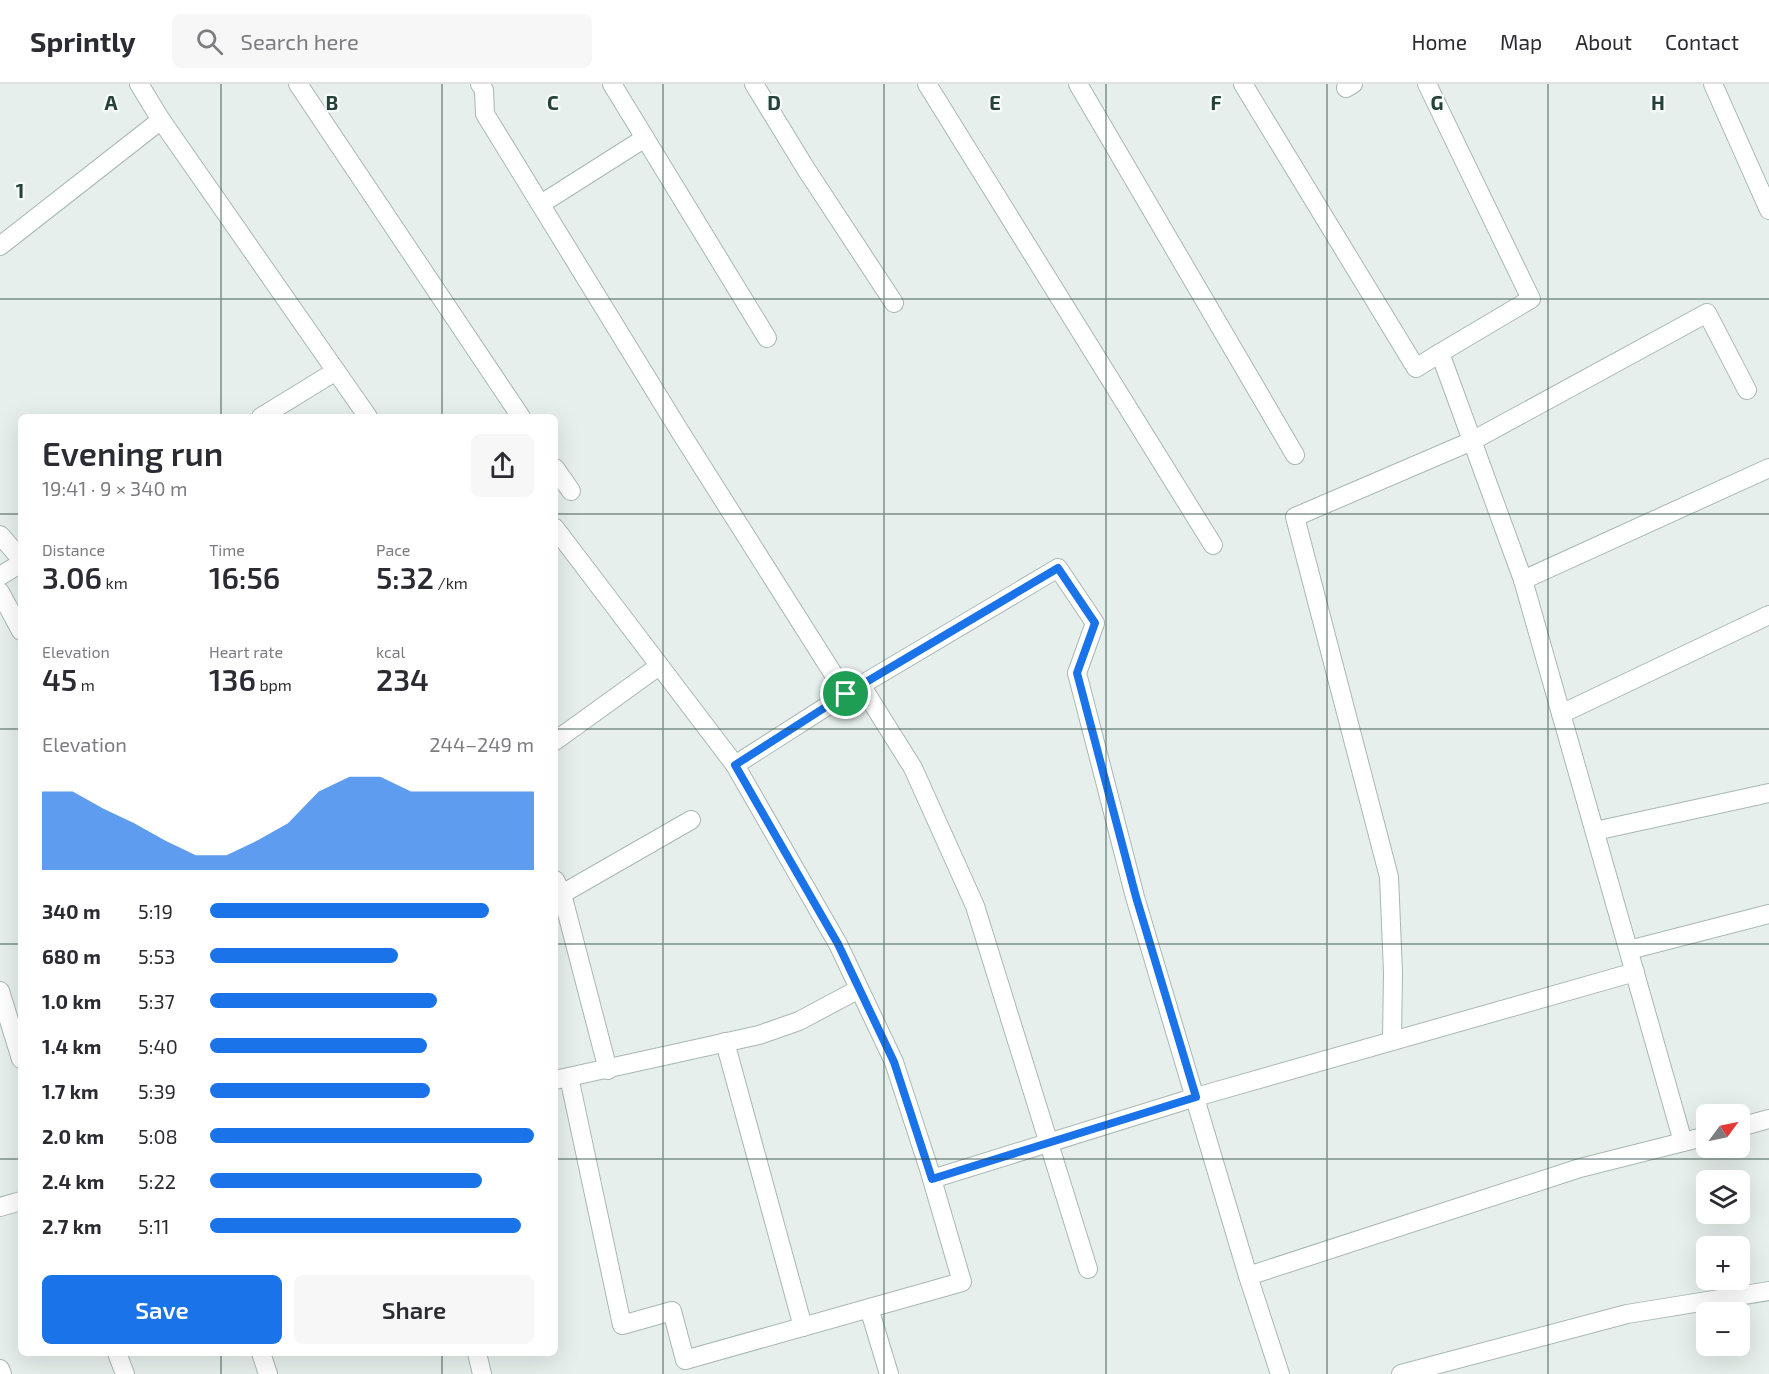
<!DOCTYPE html>
<meta charset="utf-8">
<style>
:root{--surface:#fff;--page:#f7f7f7;--text:#2b2b33;--muted:#7c7c81;--line:#e1e1e2;--accent:#1a73e8}
body{margin:0;font-family:"Exo 2",sans-serif;background:var(--page);color:var(--text);height:100vh;display:flex;flex-direction:column;font-size:22px;white-space:nowrap}
*{box-sizing:border-box;margin:0}
p{font-size:20px;color:var(--muted)}
.icon{flex:none;width:33px;height:33px;fill:none;stroke:currentColor;stroke-width:2;stroke-linecap:round;stroke-linejoin:round}
.map{position:relative;flex:1;overflow:hidden}
.drawer{position:absolute;left:18px;top:330px;width:540px;height:942px;display:flex;flex-direction:column;background:var(--surface);border-radius:9px;box-shadow:0 6px 24px #0002}
.drawer>*{flex:none}
.needle{width:39px;rotate:57deg}
.fabs{position:absolute;left:1696px;top:1020px;display:grid;gap:12px}
.fabs a{display:grid;place-items:center;width:54px;height:54px;border-radius:9px;background:var(--surface);box-shadow:0 6px 24px #0002;font-size:30px}
.pin{position:absolute;display:grid;place-items:center;width:51px;height:51px;color:#fff;margin:-26px;border:3px solid #fff;border-radius:50%;box-shadow:0 2px 6px #0007}
.round{display:grid;place-items:center;flex:none;width:63px;height:63px;border-radius:9px;background:var(--page)}
.headline{display:flex;align-items:center;justify-content:space-between;height:102px;padding:0 24px}
h1{font-size:33px;font-weight:600;line-height:45px}
.stats{display:grid;grid-template-columns:repeat(3,1fr);gap:9px;height:102px;padding:6px 24px}
.stats div{display:grid;align-content:center}
.stats b{font-size:30px;font-weight:600}
.stats small{font-size:16px;font-weight:400}
.stats p{font-size:16px}
.chart{height:168px;padding:12px 24px}
.chart p{display:flex;justify-content:space-between}
.chart svg{width:100%;height:108px;margin-top:6px;fill:var(--accent);opacity:.7}
.primary-button{display:flex;gap:12px;margin-top:auto;padding:12px 24px}
.primary-button a{flex:1;height:69px;border-radius:9px;background:var(--accent);color:#fff;font-size:24px;font-weight:600;line-height:69px;text-align:center}
.primary-button a+a{background:var(--page);color:var(--text)}
ul{padding:0 24px;list-style:none;font-size:20px}
li{display:grid;grid-template-columns:96px 72px 1fr;align-items:center;height:45px}
li i{height:15px;border-radius:8px;background:var(--accent)}
header{display:flex;align-items:center;gap:36px;box-sizing:border-box;height:84px;padding:0 30px;background:var(--surface);border-bottom:2px solid var(--line)}
header strong{font-size:28px}
nav{display:flex;gap:33px;margin-inline-start:auto;font-size:21px}
.search{width:420px;height:54px;background:var(--page);display:flex;align-items:center;gap:15px;box-sizing:border-box;padding:0 21px;border-radius:9px;color:var(--muted);font-size:22px}
.map>svg:first-child{display:block}
</style>
<header>
<strong>Sprintly</strong>
<div class="search"><svg class="icon" aria-label="search" viewBox="0 0 24 24"><circle cx="10" cy="10" r="6"/><path d="M15 15l6 6"/></svg>Search here</div>
<nav><a>Home</a><a>Map</a><a>About</a><a>Contact</a></nav>
</header>
<div class="map">
<svg width="1769" height="1290" viewBox="0 0 1769 1290">
<rect width="100%" height="100%" fill="#e6efeb"/>
<g fill="none" stroke-linecap="round" stroke-linejoin="round">
<defs>
<g id="minor">
<path d="M 139,0 L 161,36 L 368,333"/>
<path d="M 298,0 L 521,333"/>
<path d="M 480,0 L 484,6 L 485,30 L 679,346 L 846,610"/>
<path d="M 612,0 L 767,254"/>
<path d="M 754,0 L 806,85 L 894,219"/>
<path d="M 927,0 L 1213,461"/>
<path d="M 1078,0 L 1295,371"/>
<path d="M 1243,0 L 1416,284 L 1440,269 L 1523,496 L 1683,1058"/>
<path d="M 1427,0 L 1531,215 L 1440,269"/>
<path d="M 1713,0 L 1769,126"/>
<path d="M 1346,4 L 1353,0"/>
<path d="M 541,120 L 645,54"/>
<path d="M 0,162 L 161,36"/>
<path d="M 261,333 L 336,287"/>
<path d="M 555,384 L 571,407"/>
<path d="M 555,444 L 735,681 L 838,860 L 894,978 L 929,1085 L 962,1198 L 685,1276 L 672,1227 L 622,1241 L 569,993"/>
<path d="M 0,451 L 21,475"/>
<path d="M 0,492 L 21,479"/>
<path d="M 1523,496 L 1769,384"/>
<path d="M 0,508 L 21,547"/>
<path d="M 861,601 L 913,684 L 975,822 L 1088,1185"/>
<path d="M 1561,630 L 1769,531"/>
<path d="M 555,657 L 659,582"/>
<path d="M 735,681 L 846,610 L 1058,484 L 1095,539 L 1077,589 L 1135,813 L 1248,1192 L 1280,1290"/>
<path d="M 1595,747 L 1769,709"/>
<path d="M 555,796 L 562,810 L 608,986"/>
<path d="M 562,810 L 691,736"/>
<path d="M 1629,866 L 1769,830"/>
<path d="M 0,907 L 21,975"/>
<path d="M 1392,957 L 1393,888 L 1389,793 L 1295,433 L 1472,357 L 1707,229 L 1747,306"/>
<path d="M 725,958 L 803,1243"/>
<path d="M 555,996 L 759,951 L 799,937 L 859,905"/>
<path d="M 1740,1043 L 1769,1035"/>
<path d="M 932,1095 L 1196,1013 L 1635,888"/>
<path d="M 0,1123 L 21,1117"/>
<path d="M 1248,1192 L 1580,1084 L 1707,1052"/>
<path d="M 869,1224 L 889,1290"/>
<path d="M 117,1269 L 125,1290"/>
<path d="M 261,1269 L 268,1290"/>
<path d="M 477,1269 L 482,1290"/>
<path d="M 0,1285 L 2,1290"/>
<path d="M 1401,1290 L 1627,1230 L 1769,1207"/>
</g>
</defs>
<use href="#minor" stroke="#a8b8b2" stroke-width="20"/>
<use href="#minor" stroke="#fff" stroke-width="18"/>
</g>
<g fill="none" stroke-linecap="round" stroke-linejoin="round">
<defs>
<path id="route" d="M 1058,484 L 1095,539 L 1077,589 L 1136,813 L 1196,1013 L 932,1095 L 894,978 L 838,860 L 735,681 L 846,610 Z"/>
</defs>
<use href="#route" stroke="#fff" stroke-width="12"/>
<use href="#route" stroke="#1a73e8" stroke-width="8"/>
</g>
<path fill="none" stroke="#24423a" stroke-width="1.5" stroke-opacity="0.55" d="M 221,0 L 221,333M 442,0 L 442,333M 663,0 L 663,1290M 884,0 L 884,1290M 1106,0 L 1106,1290M 1327,0 L 1327,1290M 1548,0 L 1548,1290M 0,215 L 1769,215M 0,430 L 21,430M 555,430 L 1769,430M 0,645 L 21,645M 555,645 L 1769,645M 0,860 L 21,860M 555,860 L 1769,860M 0,1075 L 21,1075M 555,1075 L 1769,1075M 221,1269 L 221,1290M 442,1269 L 442,1290"/>
<g font-size="20" text-anchor="middle" font-weight="bold" fill="#24423a" stroke="#f7fbf9" stroke-width="4.5" stroke-linejoin="round" paint-order="stroke">
<text x="111" y="26">A</text>
<text x="332" y="26">B</text>
<text x="553" y="26">C</text>
<text x="774" y="26">D</text>
<text x="995" y="26">E</text>
<text x="1216" y="26">F</text>
<text x="1437" y="26">G</text>
<text x="1658" y="26">H</text>
<text x="20" y="114">1</text>
</g>
</svg>
<div class="fabs">
<a><svg class="needle" viewBox="-14 -14 28 28"><path d="M0-13l5 13h-10z" fill="#e53935"/><path d="M0 13l5-13h-10z" fill="#7c7c81"/></svg></a>
<a><svg class="icon" aria-label="layers" viewBox="0 0 24 24"><path d="M12 4l9 5-9 5-9-5zM3 14l9 5 9-5"/></svg></a>
<a>+</a>
<a>−</a>
</div>
<div class="pin" style="left:846px;top:610px;background:#1e9e55"><svg class="icon" aria-label="arrive" viewBox="0 0 24 24"><path d="M6 21V4h12l-3 4 3 4H6"/></svg></div>
<section class="drawer">
<div class="headline"><div><h1>Evening run</h1><p>19:41 · 9 × 340 m</p></div><a class="round"><svg class="icon" aria-label="share" viewBox="0 0 24 24"><path d="M12 15V3M7 8l5-5 5 5M5 13v7h14v-7"/></svg></a></div>
<div class="stats">
<div><p>Distance</p><b>3.06<small> km</small></b></div>
<div><p>Time</p><b>16:56</b></div>
<div><p>Pace</p><b>5:32<small> /km</small></b></div>
</div>
<div class="stats">
<div><p>Elevation</p><b>45<small> m</small></b></div>
<div><p>Heart rate</p><b>136<small> bpm</small></b></div>
<div><p>kcal</p><b>234</b></div>
</div>
<div class="chart"><p><span>Elevation</span>244–249 m</p>
<svg viewBox="0 0 160 44" preserveAspectRatio="none"><path d="M0 44V12L10 12L20 19L30 25L40 32L50 38L60 38L70 32L80 25L90 12L100 6L110 6L120 12L130 12L140 12L150 12L160 12V44z"/></svg>
</div>
<ul>
<li><b>340 m</b>5:19<i style="width:86%"></i></li>
<li><b>680 m</b>5:53<i style="width:58%"></i></li>
<li><b>1.0 km</b>5:37<i style="width:70%"></i></li>
<li><b>1.4 km</b>5:40<i style="width:67%"></i></li>
<li><b>1.7 km</b>5:39<i style="width:68%"></i></li>
<li><b>2.0 km</b>5:08<i style="width:100%"></i></li>
<li><b>2.4 km</b>5:22<i style="width:84%"></i></li>
<li><b>2.7 km</b>5:11<i style="width:96%"></i></li>
</ul>
<div class="primary-button"><a>Save</a><a>Share</a></div>
</section>
</div>
